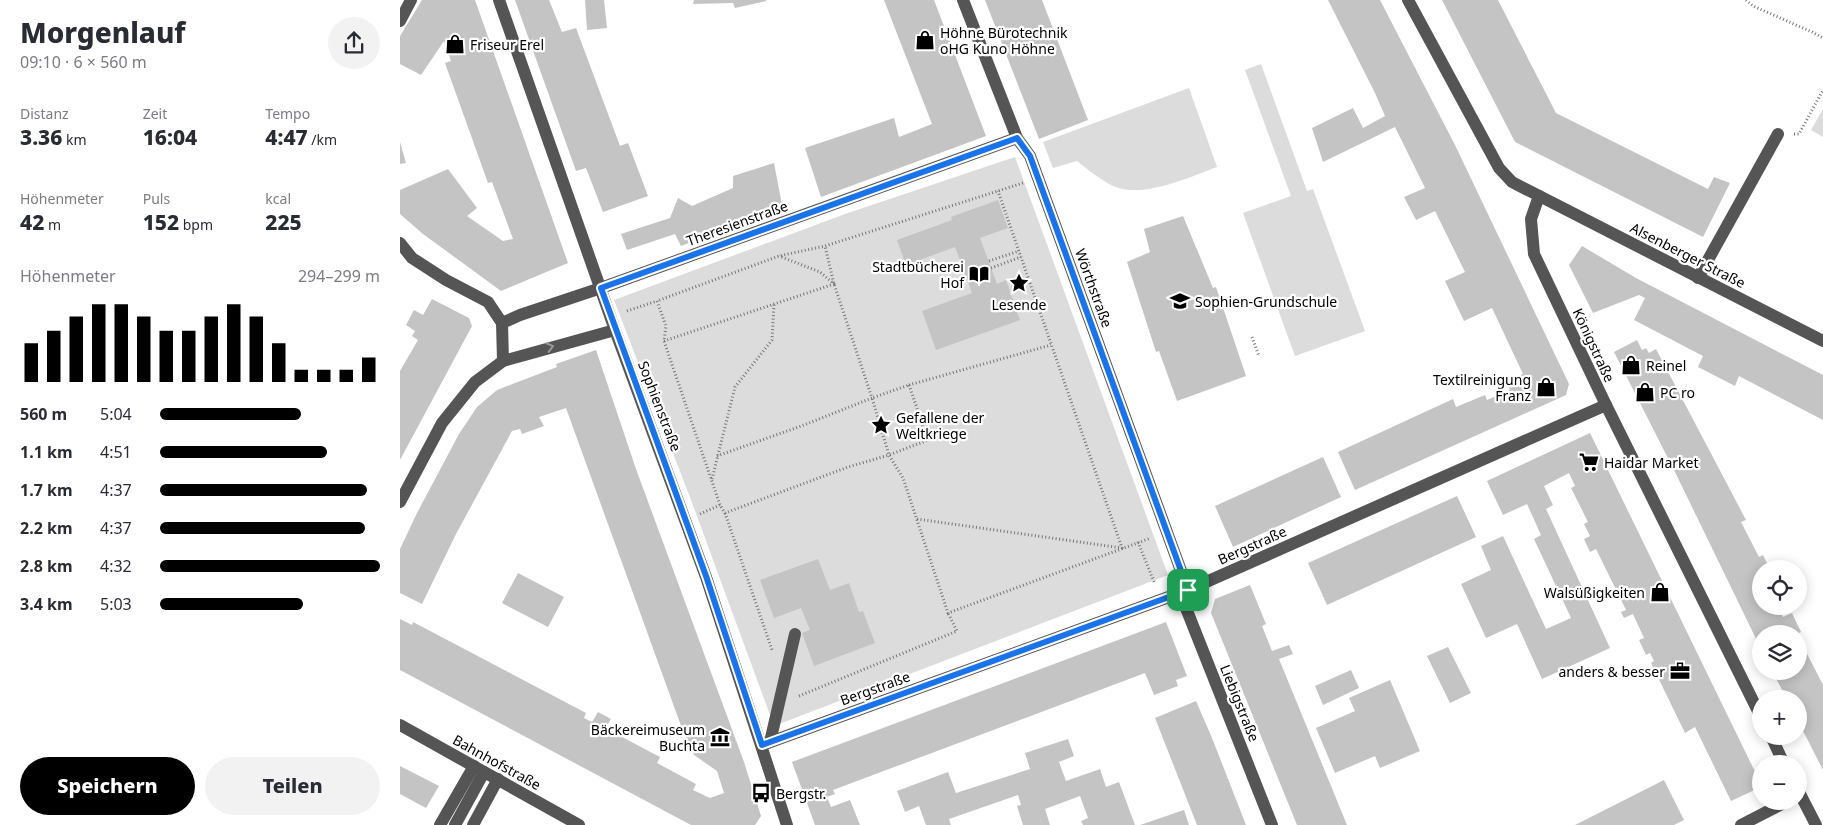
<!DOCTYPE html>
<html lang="de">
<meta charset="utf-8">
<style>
:root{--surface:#fff;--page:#f2f2f3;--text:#2b2b33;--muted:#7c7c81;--accent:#000}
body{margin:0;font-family:"Noto Sans",sans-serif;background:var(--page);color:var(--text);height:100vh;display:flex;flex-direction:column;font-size:19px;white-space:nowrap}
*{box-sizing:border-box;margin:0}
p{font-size:16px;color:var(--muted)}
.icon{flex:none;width:28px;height:28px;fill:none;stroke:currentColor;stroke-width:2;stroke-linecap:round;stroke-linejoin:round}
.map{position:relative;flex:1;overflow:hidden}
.drawer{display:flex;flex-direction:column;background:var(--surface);width:400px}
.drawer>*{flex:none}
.buttons{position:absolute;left:1352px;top:560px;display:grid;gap:10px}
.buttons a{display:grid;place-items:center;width:55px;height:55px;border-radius:50%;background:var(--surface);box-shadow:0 2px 12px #0003;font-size:25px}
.pin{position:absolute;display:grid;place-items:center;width:42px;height:42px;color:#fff;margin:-21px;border-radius:10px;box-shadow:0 2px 8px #0006}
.round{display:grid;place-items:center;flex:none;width:52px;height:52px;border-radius:26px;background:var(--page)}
.summary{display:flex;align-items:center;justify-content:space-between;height:85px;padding:0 20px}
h1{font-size:28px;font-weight:800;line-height:38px}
.stats{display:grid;grid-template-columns:repeat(3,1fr);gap:8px;height:85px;padding:5px 20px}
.stats div{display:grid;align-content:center}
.stats b{font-size:21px;font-weight:800}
.stats small{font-size:14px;font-weight:400}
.stats p{font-size:14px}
.chart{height:140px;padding:10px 20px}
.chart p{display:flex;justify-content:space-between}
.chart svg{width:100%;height:90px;margin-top:5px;stroke:var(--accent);stroke-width:6}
.primary-button{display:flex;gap:10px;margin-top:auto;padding:10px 20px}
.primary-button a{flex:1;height:58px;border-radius:30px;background:var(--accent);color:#fff;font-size:20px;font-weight:800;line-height:58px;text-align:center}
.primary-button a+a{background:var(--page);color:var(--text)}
ul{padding:0 20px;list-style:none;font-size:16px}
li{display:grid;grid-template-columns:80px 60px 1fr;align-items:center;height:38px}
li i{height:12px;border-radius:6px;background:var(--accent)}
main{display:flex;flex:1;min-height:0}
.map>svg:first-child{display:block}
</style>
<main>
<section class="drawer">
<div class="summary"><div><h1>Morgenlauf</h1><p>09:10 · 6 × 560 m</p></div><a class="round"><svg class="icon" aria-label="share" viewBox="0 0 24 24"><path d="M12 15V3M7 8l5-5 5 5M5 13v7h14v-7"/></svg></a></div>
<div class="stats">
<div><p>Distanz</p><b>3.36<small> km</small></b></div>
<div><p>Zeit</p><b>16:04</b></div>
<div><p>Tempo</p><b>4:47<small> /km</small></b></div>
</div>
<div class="stats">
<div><p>Höhenmeter</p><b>42<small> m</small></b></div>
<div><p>Puls</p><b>152<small> bpm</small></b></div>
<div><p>kcal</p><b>225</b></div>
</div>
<div class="chart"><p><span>Höhenmeter</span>294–299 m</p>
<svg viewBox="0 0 160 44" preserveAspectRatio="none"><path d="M5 44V25M15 44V19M25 44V12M35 44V6M45 44V6M55 44V12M65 44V19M75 44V19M85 44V12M95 44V6M105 44V12M115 44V25M125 44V38M135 44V38M145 44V38M155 44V32"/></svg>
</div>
<ul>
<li><b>560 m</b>5:04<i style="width:64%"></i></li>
<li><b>1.1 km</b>4:51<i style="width:76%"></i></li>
<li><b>1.7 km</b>4:37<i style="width:94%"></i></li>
<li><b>2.2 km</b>4:37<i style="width:93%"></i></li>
<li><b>2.8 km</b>4:32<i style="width:100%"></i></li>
<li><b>3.4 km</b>5:03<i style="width:65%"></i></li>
</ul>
<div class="primary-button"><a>Speichern</a><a>Teilen</a></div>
</section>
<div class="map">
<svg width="1423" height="825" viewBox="0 0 1423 825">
<rect width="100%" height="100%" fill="#fff"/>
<g fill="#dcdcdc">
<path d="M 861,64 L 907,191 L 913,189 L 965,331 L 895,356 L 843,213 L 891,196 L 845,70 Z"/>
<path d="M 789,88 L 817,167 C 787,178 739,201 709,184 C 697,177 687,169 677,161 L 653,168 L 643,142 Z"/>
<path d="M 1423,109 L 1423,137 L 1411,130 Z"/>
<path d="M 615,157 L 768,575 L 374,726 L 291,500 L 214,300 L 445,214 Z"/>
</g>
<g fill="#c4c4c4">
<path d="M 22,0 L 75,0 L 168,263 L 101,291 L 23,234 L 0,214 L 0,190 L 48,169 L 77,208 L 67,216 L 103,241 L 113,239 L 92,182 L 88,183 L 45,63 L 51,61 L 44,41 L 21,75 L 0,64 L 0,36 Z"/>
<path d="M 115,0 L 149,0 L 162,32 L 176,28 L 220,146 L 228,143 L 248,196 L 203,212 L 186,168 L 176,171 Z"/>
<path d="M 185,0 L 204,0 L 207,28 L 187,30 Z"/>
<path d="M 294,0 L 366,0 L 366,1 L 335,8 L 333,3 L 293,4 Z"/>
<path d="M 484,0 L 534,0 L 586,136 L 421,197 L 405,148 L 494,118 L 499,137 L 532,124 Z"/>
<path d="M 585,0 L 642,0 L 688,120 L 639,139 Z"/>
<path d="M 928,0 L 980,0 L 1055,145 L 1169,384 L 1166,395 L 955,490 L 938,452 L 1053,399 L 1056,407 L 1085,395 L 1087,400 L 1110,390 L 1106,380 L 1123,374 L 1092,308 L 1064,321 L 1045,281 L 1065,272 L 1035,211 L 1016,220 L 1004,197 L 1025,188 L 995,127 L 923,162 L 912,128 L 953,108 L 963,128 L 985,116 L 975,93 Z"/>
<path d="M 1042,0 L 1098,0 L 1156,113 L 1308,189 L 1314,177 L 1330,183 L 1303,237 L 1115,142 Z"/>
<path d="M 0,142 L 6,163 L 0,164 Z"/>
<path d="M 374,163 L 382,205 L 344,222 L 281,246 L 275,234 L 227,250 L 221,234 L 270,218 L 278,198 L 292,206 L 333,188 L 333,176 Z"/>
<path d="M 598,200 L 608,228 L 580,238 L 597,284 L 606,280 L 620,320 L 536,350 L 522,311 L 572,293 L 555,247 L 506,265 L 497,240 L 552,220 L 551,217 Z"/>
<path d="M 783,216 L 813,288 L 816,287 L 846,376 L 777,401 L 759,351 L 756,352 L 727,262 L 750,252 L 744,229 Z"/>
<path d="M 1182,246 L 1236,278 L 1423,375 L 1423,420 L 1339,376 L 1335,386 L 1298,367 L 1303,356 L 1234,320 L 1245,298 L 1239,295 L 1193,313 L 1169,265 Z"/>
<path d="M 32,299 L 69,318 L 72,326 L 0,460 L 0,371 L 18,340 L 12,336 L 15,331 L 6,325 L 14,310 L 23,315 Z"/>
<path d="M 1237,340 L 1242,350 L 1246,348 L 1249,353 L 1256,349 L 1346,520 L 1341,522 L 1359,557 L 1363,555 L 1370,569 L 1361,569 L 1361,606 L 1377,606 L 1383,617 L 1392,613 L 1401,632 L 1397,634 L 1361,634 L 1361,649 L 1275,472 L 1214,352 Z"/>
<path d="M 196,350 L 236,469 L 344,762 L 361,816 L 355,825 L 291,825 L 0,670 L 0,619 L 12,625 L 13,622 L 186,713 L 184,718 L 192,722 L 198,712 L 211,719 L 205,728 L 260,757 L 257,763 L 296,784 L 293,790 L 310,798 L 324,793 L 317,771 L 294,755 L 280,723 L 166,408 L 139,417 L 144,426 L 122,434 L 120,429 L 112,431 L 56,534 L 22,604 L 0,593 L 0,549 L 17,513 L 59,434 L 77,407 L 97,390 L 157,367 L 156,364 Z"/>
<path d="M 1190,433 L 1361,784 L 1361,787 L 1331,801 L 1295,727 L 1285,733 L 1251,663 L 1254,661 L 1250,653 L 1246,655 L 1239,640 L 1244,638 L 1233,614 L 1224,618 L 1221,612 L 1226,610 L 1196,549 L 1190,552 L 1184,539 L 1190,536 L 1184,524 L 1188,522 L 1171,488 L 1175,486 L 1169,473 L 1144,486 L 1153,505 L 1146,509 L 1210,648 L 1142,679 L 1117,624 L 1086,638 L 1061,584 L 1091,570 L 1081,546 L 1103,536 L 1146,629 L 1171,618 L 1134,539 L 1141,535 L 1127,504 L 1103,515 L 1087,481 Z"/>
<path d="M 923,457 L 941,497 L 833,547 L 815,506 Z"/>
<path d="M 1057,496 L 1076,537 L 927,605 L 908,563 Z"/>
<path d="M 418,559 L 430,590 L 449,583 L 459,612 L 463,611 L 475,643 L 414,666 L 402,633 L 410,630 L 401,608 L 374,618 L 360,580 Z"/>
<path d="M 118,573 L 164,597 L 148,627 L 102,603 Z"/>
<path d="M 850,585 L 866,624 L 862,626 L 872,651 L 889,645 L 893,654 L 879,659 L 947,825 L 897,825 L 811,613 L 815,599 Z"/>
<path d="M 766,622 L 787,676 L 776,680 L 778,686 L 754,695 L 745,673 L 433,790 L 435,794 L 427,797 L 431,807 L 450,800 L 460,825 L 415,825 L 392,762 Z"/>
<path d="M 1399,638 L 1423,685 L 1423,770 L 1399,723 L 1399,699 L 1387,699 L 1372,671 L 1399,671 Z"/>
<path d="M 1048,647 L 1071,693 L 1050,703 L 1027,656 Z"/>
<path d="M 951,670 L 959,688 L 923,705 L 915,686 Z"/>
<path d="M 990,680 L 1020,751 L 980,768 L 975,756 L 935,773 L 916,728 L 955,711 L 949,698 Z"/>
<path d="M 796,701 L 812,738 L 846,825 L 797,825 L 755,718 Z"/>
<path d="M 668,739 L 674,756 L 659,762 L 666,781 L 700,769 L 706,787 L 719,782 L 735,825 L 683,825 L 681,821 L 688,818 L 680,796 L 645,809 L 650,825 L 623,825 L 617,806 L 621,805 L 618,795 L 549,819 L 551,825 L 526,825 L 519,806 L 505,812 L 497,791 L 548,772 L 556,793 L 630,769 L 625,753 Z"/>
<path d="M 0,766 L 39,786 L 26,808 L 0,794 Z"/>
<path d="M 1264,780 L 1284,820 L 1274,825 L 1175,825 Z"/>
<path d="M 784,810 L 789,825 L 740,825 Z"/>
</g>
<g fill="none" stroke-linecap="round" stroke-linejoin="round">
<g stroke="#777" stroke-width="3" stroke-dasharray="1 2.5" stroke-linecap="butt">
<path d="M 1346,0 L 1353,6 L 1412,32 L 1423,38"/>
<path d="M 1394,134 L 1399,134 L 1423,90"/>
<path d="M 623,183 L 425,246 L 379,256 L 257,301 L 266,326 L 264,341 L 320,505 L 325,513 L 448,467 L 489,455 L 503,478 L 548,613 L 751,538"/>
<path d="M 589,261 L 619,251"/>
<path d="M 591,268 L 621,257"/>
<path d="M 227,311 L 257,301"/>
<path d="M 852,337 L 859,356"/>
<path d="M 264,341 L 434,284 L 420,272 L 379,256"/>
<path d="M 509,385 L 528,440 L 489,455 L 472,398 Z"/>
<path d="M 509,385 L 651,345"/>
<path d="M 317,456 L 404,425 L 472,398 L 434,284 L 425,246"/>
<path d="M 312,479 L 335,387 L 372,340 L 374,304"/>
<path d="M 325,513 L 372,650"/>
<path d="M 300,514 L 320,505"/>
<path d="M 517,519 L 722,548 L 598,191"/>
<path d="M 738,542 L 755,584"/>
<path d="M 399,696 L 557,631 L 548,613"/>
</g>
<g stroke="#555" stroke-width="12">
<path d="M 99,0 L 215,330 L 306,577 L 387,825"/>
<path d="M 563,0 L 617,138 L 630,156 L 788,590"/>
<path d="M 1008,0 L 1099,168 L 1112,182 L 1423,341"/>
<path d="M 0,21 L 11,0"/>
<path d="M 1139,196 L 1131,219 L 1134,254 L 1206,405 L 1361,717"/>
<path d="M 0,243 L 12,258 L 46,280 L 88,302 L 102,323"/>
<path d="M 1298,278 L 1378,134"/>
<path d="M 102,323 L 120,315 L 201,288 L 617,138"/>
<path d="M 102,323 L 103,361"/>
<path d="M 0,502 L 42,423 L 75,382 L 103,361 L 215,330"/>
<path d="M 780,593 L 872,825"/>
<path d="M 0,725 L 179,825"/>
<path d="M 1371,736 L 1384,764"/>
<path d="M 370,742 L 395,634"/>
<path d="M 362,745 L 788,590 L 1206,405"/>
<path d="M 1399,792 L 1416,825"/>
<path d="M 40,825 L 74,766"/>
<path d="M 55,825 L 84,772"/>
<path d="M 73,825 L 98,779"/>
<path d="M 1341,825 L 1388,801"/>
</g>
</g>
<defs><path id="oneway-chevron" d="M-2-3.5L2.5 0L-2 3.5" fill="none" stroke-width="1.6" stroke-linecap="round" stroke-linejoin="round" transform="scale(1.25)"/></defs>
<use stroke="#999" href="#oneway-chevron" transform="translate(150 347) rotate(-15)"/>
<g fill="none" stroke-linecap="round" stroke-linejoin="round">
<defs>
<path id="route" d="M 617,138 L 630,156 L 788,590 L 362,745 L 306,576 L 201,288 Z"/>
</defs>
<use href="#route" stroke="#fff" stroke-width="10"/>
<use href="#route" stroke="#1a73e8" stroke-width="6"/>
</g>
<defs>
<symbol id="shop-bare" viewBox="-9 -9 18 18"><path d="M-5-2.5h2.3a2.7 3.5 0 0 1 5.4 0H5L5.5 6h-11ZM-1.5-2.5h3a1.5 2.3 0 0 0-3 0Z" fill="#000" stroke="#fff" stroke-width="2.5" paint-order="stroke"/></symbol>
<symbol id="library-bare" viewBox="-9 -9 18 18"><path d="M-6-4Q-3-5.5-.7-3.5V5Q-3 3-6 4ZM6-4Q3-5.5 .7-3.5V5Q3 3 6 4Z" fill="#000" stroke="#fff" stroke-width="2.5" paint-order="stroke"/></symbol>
<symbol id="sight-bare" viewBox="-9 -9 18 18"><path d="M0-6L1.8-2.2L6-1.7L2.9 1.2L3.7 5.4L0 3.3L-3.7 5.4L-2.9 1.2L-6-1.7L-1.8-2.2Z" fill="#000" stroke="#fff" stroke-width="2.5" paint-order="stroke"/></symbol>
<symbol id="school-bare" viewBox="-9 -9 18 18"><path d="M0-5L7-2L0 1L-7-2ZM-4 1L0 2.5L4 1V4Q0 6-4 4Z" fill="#000" stroke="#fff" stroke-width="2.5" paint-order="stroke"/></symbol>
<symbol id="supermarket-bare" viewBox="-9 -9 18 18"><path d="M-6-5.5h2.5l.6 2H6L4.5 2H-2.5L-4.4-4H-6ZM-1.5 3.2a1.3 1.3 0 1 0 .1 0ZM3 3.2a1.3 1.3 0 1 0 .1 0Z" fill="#000" stroke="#fff" stroke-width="2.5" paint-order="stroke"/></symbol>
<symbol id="office-bare" viewBox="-9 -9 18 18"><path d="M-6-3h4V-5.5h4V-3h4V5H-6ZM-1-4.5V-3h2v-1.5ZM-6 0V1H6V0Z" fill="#000" stroke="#fff" stroke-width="2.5" paint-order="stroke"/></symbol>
<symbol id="museum-bare" viewBox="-9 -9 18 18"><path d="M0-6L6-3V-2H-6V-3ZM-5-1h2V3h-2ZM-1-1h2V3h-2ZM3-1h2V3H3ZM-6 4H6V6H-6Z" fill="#000" stroke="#fff" stroke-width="2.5" paint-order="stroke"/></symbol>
<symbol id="bus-bare" viewBox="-9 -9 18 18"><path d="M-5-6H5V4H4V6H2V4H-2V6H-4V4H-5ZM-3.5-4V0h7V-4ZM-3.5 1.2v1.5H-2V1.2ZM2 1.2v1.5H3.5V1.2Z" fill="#000" stroke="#fff" stroke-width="2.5" paint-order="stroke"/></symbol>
</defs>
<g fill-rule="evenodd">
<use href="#shop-bare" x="511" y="26" width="28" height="28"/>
<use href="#shop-bare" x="41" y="30" width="28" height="28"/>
<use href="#library-bare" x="565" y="260" width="28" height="28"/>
<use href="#sight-bare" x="605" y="269" width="28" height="28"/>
<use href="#school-bare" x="766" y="287" width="28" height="28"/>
<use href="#shop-bare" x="1217" y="351" width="28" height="28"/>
<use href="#shop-bare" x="1132" y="373" width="28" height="28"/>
<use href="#shop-bare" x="1231" y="378" width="28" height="28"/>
<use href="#sight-bare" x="467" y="411" width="28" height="28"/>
<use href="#supermarket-bare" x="1175" y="448" width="28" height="28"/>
<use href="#shop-bare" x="1246" y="578" width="28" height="28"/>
<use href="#office-bare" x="1266" y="657" width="28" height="28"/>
<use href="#museum-bare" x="306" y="723" width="28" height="28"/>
<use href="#bus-bare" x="347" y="779" width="28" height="28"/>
</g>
<g text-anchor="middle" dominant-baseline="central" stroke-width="4.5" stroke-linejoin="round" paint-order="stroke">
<g font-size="14" fill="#000" stroke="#fff" text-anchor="start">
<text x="540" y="32">Höhne Bürotechnik<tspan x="540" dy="16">oHG Kuno Höhne</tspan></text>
<text x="70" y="44">Friseur Erel</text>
<text x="564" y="266" text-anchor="end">Stadtbücherei<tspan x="564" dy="16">Hof</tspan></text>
<text x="795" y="301">Sophien-Grundschule</text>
<text x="619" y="304" text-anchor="middle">Lesende</text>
<text x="1246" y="365">Reinel</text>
<text x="1131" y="379" text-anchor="end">Textilreinigung<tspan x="1131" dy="16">Franz</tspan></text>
<text x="1260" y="392">PC ro</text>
<text x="496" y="417">Gefallene der<tspan x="496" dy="16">Weltkriege</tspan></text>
<text x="1204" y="462">Haidar Market</text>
<text x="1245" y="592" text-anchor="end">Walsüßigkeiten</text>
<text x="1265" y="671" text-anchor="end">anders &amp; besser</text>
<text x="305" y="729" text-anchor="end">Bäckereimuseum<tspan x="305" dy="16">Buchta</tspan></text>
<text x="376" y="793">Bergstr.</text>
</g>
<g font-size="14" fill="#000" stroke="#fff">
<text transform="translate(337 223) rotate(-20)">Theresienstraße</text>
<text transform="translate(1288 255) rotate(27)">Alsenberger Straße</text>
<text transform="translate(694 288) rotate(70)">Wörthstraße</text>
<text transform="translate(1194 345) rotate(65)">Königstraße</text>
<text transform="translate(260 406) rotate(69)">Sophienstraße</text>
<text transform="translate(852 545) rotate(-24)">Bergstraße</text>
<text transform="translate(475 688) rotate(-20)">Bergstraße</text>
<text transform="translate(840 703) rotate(68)">Liebigstraße</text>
<text transform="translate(97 762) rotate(29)">Bahnhofstraße</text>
</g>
</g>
</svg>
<div class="buttons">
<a><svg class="icon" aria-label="locate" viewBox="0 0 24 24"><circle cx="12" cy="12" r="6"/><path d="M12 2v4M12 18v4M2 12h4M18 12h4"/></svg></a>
<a><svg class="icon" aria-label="layers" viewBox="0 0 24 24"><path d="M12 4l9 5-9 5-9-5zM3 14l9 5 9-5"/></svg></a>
<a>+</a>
<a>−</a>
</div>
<div class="pin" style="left:788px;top:590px;background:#1e9e55"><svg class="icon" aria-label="arrive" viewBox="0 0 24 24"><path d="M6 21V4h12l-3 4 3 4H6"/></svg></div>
</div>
</main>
